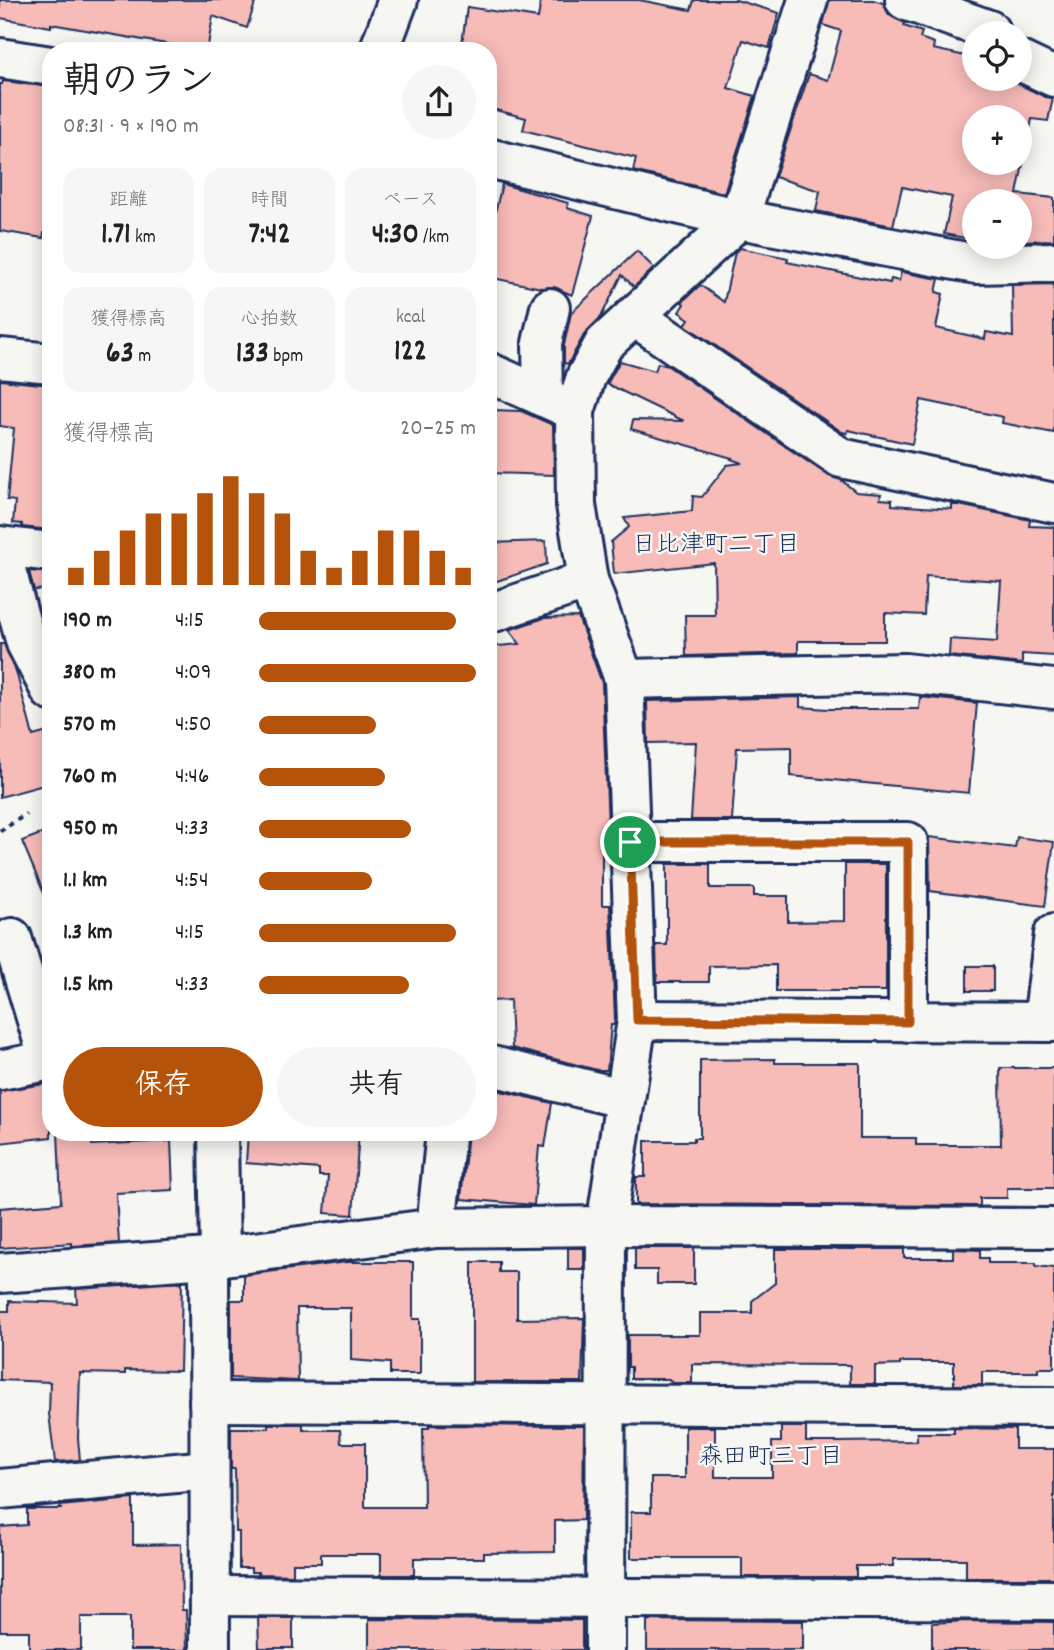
<!DOCTYPE html>
<html lang="ja">
<meta charset="utf-8">
<style>
:root{--surface:#fff;--page:#f6f6f6;--text:#222;--muted:#767676;--accent:#b45309}
body{margin:0;font-family:Dekko,"Klee One",sans-serif;background:var(--page);color:var(--text);height:100vh;display:flex;flex-direction:column;font-size:26px;white-space:nowrap}
*{box-sizing:border-box;margin:0}
p{font-size:23px;color:var(--muted)}
.icon{flex:none;width:38px;height:38px;fill:none;stroke:currentColor;stroke-width:2;stroke-linecap:round;stroke-linejoin:round}
.map{position:relative;flex:1;overflow:hidden}
.sheet{position:absolute;left:42px;top:42px;width:455px;height:1099px;display:flex;flex-direction:column;background:var(--surface);border-radius:28px;box-shadow:0 4px 18px #0003}
.sheet>*{flex:none}
.buttons{position:absolute;left:962px;top:21px;display:grid;gap:14px}
.buttons a{display:grid;place-items:center;width:70px;height:70px;border-radius:50%;background:var(--surface);box-shadow:0 4px 18px #0003;font-size:35px}
.pin{position:absolute;display:grid;place-items:center;width:60px;height:60px;color:#fff;margin:-30px;border:4px solid #fff;border-radius:50%;box-shadow:0 2px 7px #0007}
.round{display:grid;place-items:center;flex:none;width:74px;height:74px;border-radius:37px;background:var(--page)}
.headline{display:flex;align-items:center;justify-content:space-between;height:119px;padding:0 21px}
h1{font-size:38px;font-weight:700;line-height:52px}
.stats{display:grid;grid-template-columns:repeat(3,1fr);gap:10px;height:119px;padding:7px 21px}
.stats div{display:grid;align-content:center;border-radius:18px;background:var(--page);text-align:center}
.stats b{font-size:30px;font-weight:700}
.stats small{font-size:19px;font-weight:400}
.stats p{font-size:19px}
.chart{height:196px;padding:14px 21px}
.chart p{display:flex;justify-content:space-between}
.chart svg{width:100%;height:126px;margin-top:7px;stroke:var(--accent);stroke-width:6}
.button{display:flex;gap:14px;margin-top:auto;padding:14px 21px}
.button a{flex:1;height:80px;border-radius:42px;background:var(--accent);color:#fff;font-size:28px;font-weight:700;line-height:80px;text-align:center}
.button a+a{background:var(--page);color:var(--text)}
ul{padding:0 21px;list-style:none;font-size:23px}
li{display:grid;grid-template-columns:112px 84px 1fr;align-items:center;height:52px}
li i{height:18px;border-radius:9px;background:var(--accent)}
.map>svg:first-child{display:block}
</style>
<div class="map">
<svg width="1054" height="1650" viewBox="0 0 1054 1650">
<rect width="100%" height="100%" fill="#f6f6f2"/>
<filter id="ink" filterUnits="userSpaceOnUse"><feTurbulence type="fractalNoise" baseFrequency=".0143" numOctaves="2"/><feDisplacementMap in="SourceGraphic" scale="14" xChannelSelector="R" yChannelSelector="G"/><feConvolveMatrix kernelMatrix="1 2 1 2 8 2 1 2 1" color-interpolation-filters="sRGB"/></filter>
<g filter="url(#ink)">
<g fill="#f7bbb8" stroke="#1b2f5e" stroke-width="2" fill-rule="evenodd">
<path d="M 0,0 L 256,0 L 247,28 L 213,16 L 207,51 L 51,24 L 51,27 L 0,18 Z"/>
<path d="M 541,0 L 639,0 L 691,10 L 694,0 L 736,0 L 779,13 L 769,48 L 743,40 L 728,88 L 755,96 L 724,193 L 633,171 L 636,158 L 523,130 L 526,118 L 488,108 L 488,51 L 461,51 L 467,7 L 538,18 Z"/>
<path d="M 829,0 L 873,0 L 883,3 L 889,15 L 905,23 L 904,26 L 922,32 L 920,38 L 934,43 L 933,49 L 975,58 L 975,79 L 1008,79 L 1045,97 L 1053,98 L 1048,121 L 1032,119 L 1017,194 L 1054,198 L 1054,240 L 1020,241 L 1020,201 L 975,201 L 975,240 L 944,234 L 952,197 L 902,187 L 893,226 L 816,211 L 820,191 L 775,177 L 809,74 L 828,80 L 841,31 L 823,25 ZM 975,117 L 1020,117 L 1020,163 L 975,163 Z"/>
<path d="M 3,81 L 51,87 L 51,235 L 44,233 L 43,238 L 0,231 L 0,84 L 2,84 Z"/>
<path d="M 502,184 L 568,203 L 567,208 L 593,216 L 572,295 L 554,287 L 541,288 L 488,277 L 488,242 Z"/>
<path d="M 740,248 L 788,258 L 787,262 L 890,283 L 891,279 L 899,281 L 901,272 L 939,279 L 936,292 L 943,294 L 936,328 L 985,339 L 986,332 L 1013,337 L 1012,285 L 1054,284 L 1054,433 L 1002,423 L 1003,417 L 921,400 L 912,444 L 848,430 L 847,433 L 842,432 L 685,325 L 689,319 L 679,312 L 684,304 L 682,302 L 700,285 L 724,302 L 735,252 Z"/>
<path d="M 637,251 L 654,268 L 634,287 L 622,275 L 601,317 L 585,333 L 568,364 L 564,363 L 564,345 L 571,313 Z"/>
<path d="M 620,361 L 655,371 L 658,363 L 668,366 L 829,476 L 841,480 L 856,492 L 881,494 L 880,499 L 892,500 L 892,505 L 952,509 L 952,505 L 959,505 L 1030,520 L 1029,526 L 1054,527 L 1054,656 L 1022,654 L 1022,664 L 949,656 L 950,639 L 997,642 L 1001,581 L 926,576 L 924,615 L 885,613 L 885,641 L 798,641 L 798,653 L 686,656 L 685,615 L 715,615 L 714,563 L 614,574 L 611,542 L 629,527 L 624,518 L 692,511 L 693,496 L 702,497 L 727,465 L 742,463 L 731,459 L 732,458 L 631,429 L 633,420 L 684,421 L 607,384 Z"/>
<path d="M 0,380 L 51,385 L 51,530 L 22,527 L 22,524 L 13,523 L 15,501 L 7,500 L 14,428 L 0,426 Z"/>
<path d="M 494,410 L 521,411 L 553,425 L 554,475 L 488,473 L 488,412 L 494,412 Z"/>
<path d="M 546,541 L 547,564 L 488,584 L 488,543 Z"/>
<path d="M 29,571 L 51,573 L 51,589 L 34,590 Z"/>
<path d="M 578,617 L 602,683 L 609,849 L 602,849 L 602,905 L 610,905 L 615,1019 L 614,1025 L 611,1025 L 607,1070 L 597,1070 L 512,1048 L 510,1000 L 488,1001 L 488,647 L 520,644 L 509,630 L 544,618 Z"/>
<path d="M 0,644 L 4,644 L 16,671 L 33,736 L 51,731 L 51,783 L 0,797 Z"/>
<path d="M 800,697 L 800,707 L 828,709 L 919,709 L 920,697 L 977,703 L 969,793 L 791,776 L 791,747 L 737,748 L 732,820 L 691,820 L 696,742 L 648,743 L 647,701 Z"/>
<path d="M 51,830 L 51,908 L 50,908 L 22,841 Z"/>
<path d="M 929,837 L 1015,848 L 1017,837 L 1054,842 L 1045,906 L 930,891 Z"/>
<path d="M 667,864 L 710,864 L 710,888 L 754,888 L 754,896 L 788,896 L 788,922 L 845,921 L 845,864 L 886,864 L 886,991 L 776,991 L 776,965 L 709,966 L 709,982 L 657,982 L 656,945 L 667,945 Z"/>
<rect x="967" y="966" width="26" height="25"/>
<path d="M 775,1059 L 775,1063 L 860,1063 L 860,1138 L 916,1138 L 916,1145 L 1001,1145 L 1000,1068 L 1054,1068 L 1054,1188 L 1007,1188 L 1007,1198 L 980,1198 L 980,1206 L 636,1204 L 636,1177 L 645,1177 L 645,1141 L 694,1141 L 694,1138 L 700,1138 L 700,1060 Z"/>
<path d="M 51,1083 L 51,1137 L 0,1143 L 0,1091 Z"/>
<path d="M 488,1088 L 552,1103 L 545,1147 L 539,1146 L 534,1205 L 461,1199 L 468,1132 L 488,1132 Z"/>
<path d="M 58,1132 L 90,1132 L 92,1145 L 171,1141 L 173,1190 L 116,1193 L 119,1243 L 72,1246 L 72,1243 L 0,1248 L 0,1208 L 61,1203 Z"/>
<path d="M 248,1132 L 359,1132 L 353,1215 L 325,1213 L 328,1176 L 319,1176 L 319,1169 L 246,1163 Z"/>
<rect x="568" y="1248" width="16" height="22"/>
<path d="M 635,1248 L 694,1248 L 694,1284 L 657,1284 L 657,1270 L 635,1270 Z"/>
<path d="M 775,1249 L 904,1249 L 904,1258 L 953,1258 L 953,1249 L 980,1250 L 980,1258 L 988,1258 L 988,1263 L 1036,1263 L 1036,1266 L 1054,1268 L 1054,1368 L 1038,1368 L 1038,1372 L 982,1372 L 982,1385 L 954,1385 L 954,1362 L 905,1362 L 900,1363 L 900,1365 L 875,1366 L 875,1384 L 850,1384 L 850,1365 L 692,1364 L 692,1383 L 672,1383 L 669,1379 L 631,1379 L 631,1367 L 628,1367 L 628,1335 L 700,1335 L 700,1313 L 752,1313 L 752,1301 L 775,1283 Z"/>
<path d="M 347,1262 L 413,1262 L 413,1319 L 420,1319 L 420,1374 L 390,1374 L 390,1363 L 351,1360 L 351,1308 L 297,1308 L 298,1381 L 231,1378 L 231,1300 L 244,1300 L 244,1275 Z"/>
<path d="M 472,1262 L 499,1262 L 499,1272 L 517,1272 L 517,1319 L 584,1318 L 582,1382 L 472,1382 Z"/>
<path d="M 182,1282 L 180,1371 L 125,1370 L 125,1374 L 80,1373 L 78,1438 L 80,1460 L 55,1462 L 49,1414 L 50,1382 L 0,1380 L 0,1311 L 9,1311 L 9,1301 L 77,1303 L 76,1289 Z"/>
<path d="M 268,1424 L 303,1424 L 303,1430 L 340,1430 L 341,1443 L 365,1443 L 365,1507 L 424,1507 L 423,1428 L 429,1428 L 429,1425 L 584,1426 L 583,1520 L 555,1521 L 555,1552 L 484,1553 L 484,1558 L 414,1558 L 414,1575 L 381,1575 L 381,1554 L 321,1554 L 321,1563 L 293,1563 L 293,1575 L 258,1574 L 258,1572 L 251,1572 L 251,1568 L 239,1568 L 239,1532 L 236,1532 L 235,1469 L 231,1469 L 231,1428 L 268,1428 Z"/>
<path d="M 685,1427 L 715,1427 L 715,1477 L 772,1477 L 772,1442 L 781,1442 L 781,1427 L 806,1427 L 806,1442 L 835,1442 L 917,1441 L 917,1433 L 954,1433 L 954,1428 L 1015,1429 L 1015,1449 L 1054,1449 L 1054,1578 L 966,1578 L 966,1559 L 893,1559 L 893,1566 L 856,1566 L 856,1577 L 742,1577 L 742,1558 L 631,1558 L 631,1512 L 651,1512 L 651,1478 L 685,1478 Z"/>
<path d="M 133,1499 L 133,1545 L 181,1544 L 182,1610 L 186,1610 L 187,1650 L 130,1650 L 130,1617 L 81,1617 L 81,1650 L 29,1650 L 29,1631 L 0,1631 L 0,1527 L 27,1525 L 27,1509 L 61,1509 L 60,1506 Z"/>
<path d="M 258,1618 L 293,1618 L 293,1648 L 259,1648 Z"/>
<path d="M 369,1619 L 582,1620 L 582,1650 L 369,1650 Z"/>
<path d="M 647,1620 L 803,1621 L 803,1650 L 647,1650 Z"/>
<path d="M 966,1621 L 1054,1622 L 1054,1650 L 932,1650 L 932,1623 Z"/>
</g>
<g fill="none" stroke-linecap="round" stroke-linejoin="round">
<defs>
<g id="minor">
<path d="M 905,0 L 989,30 L 991,33"/>
<path d="M 379,51 L 398,0"/>
<path d="M 0,58 L 51,66"/>
<path d="M 1020,61 L 1054,77"/>
<path d="M 488,158 L 739,219 L 976,264 L 1054,262"/>
<path d="M 634,316 L 841,458 L 1054,503"/>
<path d="M 0,358 L 51,363"/>
<path d="M 488,372 L 575,411"/>
<path d="M 543,397 L 542,343 L 550,308"/>
<path d="M 0,546 L 51,552"/>
<path d="M 0,548 L 26,643 L 51,691"/>
<path d="M 488,614 L 588,580"/>
<path d="M 624,679 L 905,673 L 1054,689"/>
<path d="M 630,842 L 908,842 L 908,1022"/>
<path d="M 12,938 L 49,1060"/>
<path d="M 637,1020 L 1054,1022"/>
<path d="M 1043,1022 L 1054,934"/>
<path d="M 488,1065 L 625,1099"/>
<path d="M 0,1070 L 51,1060"/>
<path d="M 218,1132 L 220,1256"/>
<path d="M 436,1228 L 446,1132"/>
<path d="M 209,1258 L 210,1650"/>
<path d="M 0,1273 L 209,1258 L 436,1228 L 606,1226 L 1054,1228"/>
<path d="M 209,1402 L 1054,1407"/>
<path d="M 0,1489 L 209,1470"/>
<path d="M 210,1596 L 1054,1600"/>
<path d="M 605,1650 L 606,1226 L 637,1020 L 624,679 L 588,580 L 576,505 L 575,411 L 586,377 L 604,344 L 739,219 L 808,0"/>
</g>
</defs>
<use href="#minor" stroke="#1b2f5e" stroke-width="44"/>
<path stroke="#1b2f5e" stroke-width="4.5" stroke-dasharray="5 5" stroke-linecap="butt" d="M 0,831 L 26,814"/>
<use href="#minor" stroke="#f6f6f2" stroke-width="38"/>
</g>
</g>
<g fill="none" stroke-linecap="round" stroke-linejoin="round" filter="url(#ink)">
<defs>
<path id="route" d="M 630,842 L 908,842 L 908,1022 L 637,1020 Z"/>
</defs>
<use href="#route" stroke="#fff" stroke-width="14"/>
<use href="#route" stroke="#b45309" stroke-width="9"/>
</g>
<g text-anchor="middle" dominant-baseline="central" stroke-width="5" stroke-linejoin="round" paint-order="stroke">
<g font-size="24" fill="#1b2f5e" stroke="#f6f6f2">
<text x="716" y="546">日比津町二丁目</text>
<text x="771" y="1458">森田町三丁目</text>
</g>
</g>
</svg>
<div class="buttons">
<a><svg class="icon" aria-label="locate" viewBox="0 0 24 24"><circle cx="12" cy="12" r="6"/><path d="M12 2v4M12 18v4M2 12h4M18 12h4"/></svg></a>
<a>+</a>
<a>−</a>
</div>
<div class="pin" style="left:630px;top:842px;background:#1e9e55"><svg class="icon" aria-label="arrive" viewBox="0 0 24 24"><path d="M6 21V4h12l-3 4 3 4H6"/></svg></div>
<section class="sheet">
<div class="headline"><div><h1>朝のラン</h1><p>08:31 · 9 × 190 m</p></div><a class="round"><svg class="icon" aria-label="share" viewBox="0 0 24 24"><path d="M12 15V3M7 8l5-5 5 5M5 13v7h14v-7"/></svg></a></div>
<div class="stats">
<div><p>距離</p><b>1.71<small> km</small></b></div>
<div><p>時間</p><b>7:42</b></div>
<div><p>ペース</p><b>4:30<small> /km</small></b></div>
</div>
<div class="stats">
<div><p>獲得標高</p><b>63<small> m</small></b></div>
<div><p>心拍数</p><b>133<small> bpm</small></b></div>
<div><p>kcal</p><b>122</b></div>
</div>
<div class="chart"><p><span>獲得標高</span>20–25 m</p>
<svg viewBox="0 0 160 44" preserveAspectRatio="none"><path d="M5 44V38M15 44V32M25 44V25M35 44V19M45 44V19M55 44V12M65 44V6M75 44V12M85 44V19M95 44V32M105 44V38M115 44V32M125 44V25M135 44V25M145 44V32M155 44V38"/></svg>
</div>
<ul>
<li><b>190 m</b>4:15<i style="width:91%"></i></li>
<li><b>380 m</b>4:09<i style="width:100%"></i></li>
<li><b>570 m</b>4:50<i style="width:54%"></i></li>
<li><b>760 m</b>4:46<i style="width:58%"></i></li>
<li><b>950 m</b>4:33<i style="width:70%"></i></li>
<li><b>1.1 km</b>4:54<i style="width:52%"></i></li>
<li><b>1.3 km</b>4:15<i style="width:91%"></i></li>
<li><b>1.5 km</b>4:33<i style="width:69%"></i></li>
</ul>
<div class="button"><a>保存</a><a>共有</a></div>
</section>
</div>
